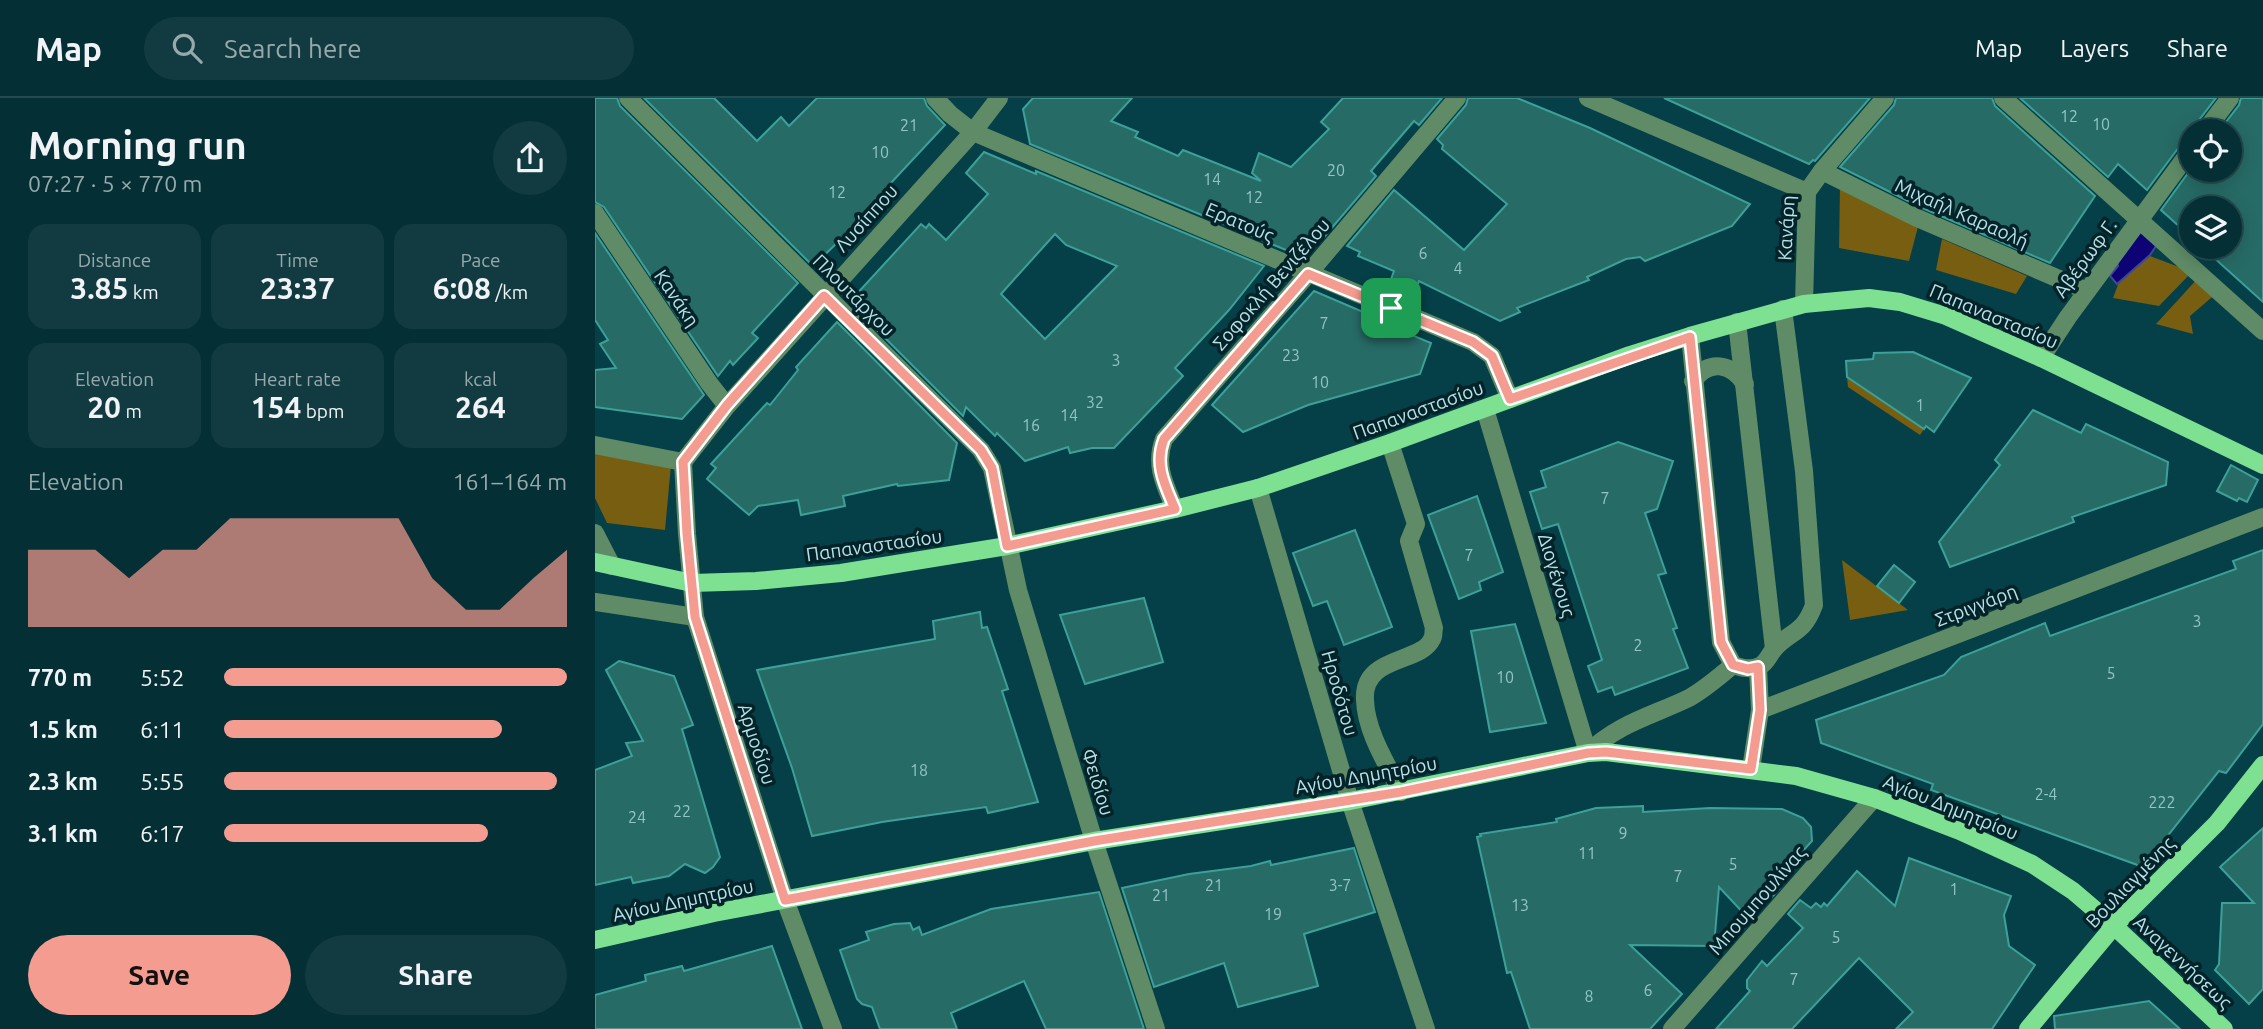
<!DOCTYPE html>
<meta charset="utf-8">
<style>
:root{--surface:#042f35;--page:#123b41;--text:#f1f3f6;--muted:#97a9ad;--line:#254a50;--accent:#f59c90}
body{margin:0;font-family:Ubuntu,sans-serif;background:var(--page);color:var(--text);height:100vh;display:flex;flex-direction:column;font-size:26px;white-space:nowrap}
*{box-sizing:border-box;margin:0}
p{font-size:23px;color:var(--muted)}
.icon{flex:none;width:38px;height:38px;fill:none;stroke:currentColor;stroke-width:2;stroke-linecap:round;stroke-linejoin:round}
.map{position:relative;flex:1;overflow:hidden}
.details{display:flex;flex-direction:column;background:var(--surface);width:595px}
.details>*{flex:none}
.fabs{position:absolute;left:1584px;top:21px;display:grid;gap:14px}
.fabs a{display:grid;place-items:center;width:63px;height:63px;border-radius:50%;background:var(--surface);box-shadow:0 4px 18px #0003,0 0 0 2px var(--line);font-size:35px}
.pin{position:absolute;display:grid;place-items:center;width:60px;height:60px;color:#fff;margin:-30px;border-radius:14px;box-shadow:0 4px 10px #0006}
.round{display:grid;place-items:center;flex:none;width:74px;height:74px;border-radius:37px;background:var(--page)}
.overview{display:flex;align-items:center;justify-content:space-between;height:119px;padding:0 28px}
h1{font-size:38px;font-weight:600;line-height:52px}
.stats{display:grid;grid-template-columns:repeat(3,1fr);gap:10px;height:119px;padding:7px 28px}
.stats div{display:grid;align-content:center;border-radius:18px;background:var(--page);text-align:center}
.stats b{font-size:30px;font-weight:600}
.stats small{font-size:19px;font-weight:400}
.stats p{font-size:19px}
.chart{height:196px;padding:14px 28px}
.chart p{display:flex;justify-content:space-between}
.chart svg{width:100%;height:126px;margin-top:7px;fill:var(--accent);opacity:.7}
.primary-button{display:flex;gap:14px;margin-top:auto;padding:14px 28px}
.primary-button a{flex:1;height:80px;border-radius:42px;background:var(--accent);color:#111;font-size:28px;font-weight:600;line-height:80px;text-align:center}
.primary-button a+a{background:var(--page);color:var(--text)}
ul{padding:0 28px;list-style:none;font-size:23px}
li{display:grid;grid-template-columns:112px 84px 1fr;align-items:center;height:52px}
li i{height:18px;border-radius:9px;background:var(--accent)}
header{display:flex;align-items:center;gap:42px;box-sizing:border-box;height:98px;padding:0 35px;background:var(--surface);border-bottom:2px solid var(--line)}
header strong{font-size:33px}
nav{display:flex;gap:38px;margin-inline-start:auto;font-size:24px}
.search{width:490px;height:63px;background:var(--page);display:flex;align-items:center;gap:18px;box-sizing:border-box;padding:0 24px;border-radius:38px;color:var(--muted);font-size:26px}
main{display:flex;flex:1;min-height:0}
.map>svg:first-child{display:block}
</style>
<header>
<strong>Map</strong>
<div class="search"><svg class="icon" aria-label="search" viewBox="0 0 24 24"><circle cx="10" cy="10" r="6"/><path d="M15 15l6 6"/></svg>Search here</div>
<nav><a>Map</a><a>Layers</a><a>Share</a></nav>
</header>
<main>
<section class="details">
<div class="overview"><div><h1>Morning run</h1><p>07:27 · 5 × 770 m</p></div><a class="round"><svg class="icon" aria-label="share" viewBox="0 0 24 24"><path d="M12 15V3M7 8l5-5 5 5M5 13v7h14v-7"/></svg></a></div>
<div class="stats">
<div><p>Distance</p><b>3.85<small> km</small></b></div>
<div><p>Time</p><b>23:37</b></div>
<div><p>Pace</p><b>6:08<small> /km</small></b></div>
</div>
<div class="stats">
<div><p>Elevation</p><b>20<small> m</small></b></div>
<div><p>Heart rate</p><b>154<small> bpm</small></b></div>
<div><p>kcal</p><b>264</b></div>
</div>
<div class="chart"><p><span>Elevation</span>161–164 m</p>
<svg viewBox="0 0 160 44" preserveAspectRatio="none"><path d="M0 44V17L10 17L20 17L30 27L40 17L50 17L60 6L70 6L80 6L90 6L100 6L110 6L120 27L130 38L140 38L150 27L160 17V44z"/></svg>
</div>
<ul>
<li><b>770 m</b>5:52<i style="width:100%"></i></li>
<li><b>1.5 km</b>6:11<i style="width:81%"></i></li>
<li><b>2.3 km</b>5:55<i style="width:97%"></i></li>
<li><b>3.1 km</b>6:17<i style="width:77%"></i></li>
</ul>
<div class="primary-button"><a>Save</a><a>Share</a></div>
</section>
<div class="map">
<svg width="1668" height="931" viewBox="0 0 1668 931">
<rect width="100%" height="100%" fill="#053f47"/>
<g fill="#785e10">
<path d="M 1245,87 L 1324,125 L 1314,163 L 1244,150 Z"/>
<path d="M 1347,141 L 1432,178 L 1421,196 L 1341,172 Z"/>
<path d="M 1555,158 L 1597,174 L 1564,208 L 1518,200 L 1524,184 Z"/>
<path d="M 1604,179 L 1623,194 L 1595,218 L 1598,236 L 1561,226 Z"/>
<path d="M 1252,279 L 1329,331 L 1325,337 L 1253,289 Z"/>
<path d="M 0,353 L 76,367 L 70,432 L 12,425 L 0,400 Z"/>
<path d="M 1247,462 L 1313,512 L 1255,522 Z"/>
</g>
<path fill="#0d0375" stroke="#404698" stroke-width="2" d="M 1547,130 L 1563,145 L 1555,157 L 1522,186 L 1515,178 L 1523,168 L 1522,164 Z"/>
<g fill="#276b66" stroke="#3ba199" stroke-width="2" fill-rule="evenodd">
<path d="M 0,0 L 22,0 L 25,8 L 203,185 L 157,235 L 163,240 L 138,267 L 135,263 L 123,278 L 9,109 L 0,104 Z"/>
<path d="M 49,0 L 119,0 L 162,43 L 186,19 L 194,28 L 222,0 L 329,0 L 332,8 L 350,27 L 294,87 L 297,89 L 270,118 L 218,168 Z"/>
<path d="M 438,0 L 537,0 L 516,23 L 543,34 L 540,39 L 583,58 L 588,52 L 666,83 L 657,75 L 664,55 L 696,69 L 734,31 L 726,24 L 748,0 L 847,0 L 824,27 L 819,23 L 776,73 L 781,78 L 730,138 L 727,136 L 708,159 L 435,46 L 428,11 Z"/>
<path d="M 873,0 L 922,0 L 995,30 L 1155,106 L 1137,128 L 1050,163 L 1045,159 L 1031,161 L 992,179 L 994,182 L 922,210 L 925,214 L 905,223 L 824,183 L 814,205 L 791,195 L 799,173 L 763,158 L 765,154 L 752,148 L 799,92 L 869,152 L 912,106 L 847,51 L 848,47 L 842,41 L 871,7 Z"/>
<path d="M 1069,0 L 1275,0 L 1220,63 L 1218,62 L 1214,66 Z"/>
<path d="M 1301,0 L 1397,0 L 1400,8 L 1500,98 L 1455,165 L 1325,109 L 1245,69 L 1299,7 Z"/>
<path d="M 1425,0 L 1621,0 L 1601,26 L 1599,33 L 1596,33 L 1596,41 L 1587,45 L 1552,92 L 1523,66 L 1513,79 Z"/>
<path d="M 1646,0 L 1668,0 L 1668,204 L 1607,149 L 1634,149 L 1634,110 L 1596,110 L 1596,139 L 1566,112 L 1596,71 L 1634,72 L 1634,33 L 1624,33 L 1644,7 Z"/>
<path d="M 389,54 L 441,76 L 441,73 L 669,168 L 634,212 L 580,270 L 588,278 L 519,350 L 497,350 L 475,355 L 473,349 L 430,363 L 402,335 L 400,338 L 371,309 L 368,318 L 257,207 L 261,203 L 258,200 L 326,126 L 331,130 L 334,126 L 351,142 L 393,96 L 371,75 ZM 460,136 L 471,147 L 522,168 L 450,241 L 406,196 Z"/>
<path d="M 0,135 L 109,297 L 87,321 L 0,309 L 0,272 L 21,270 L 5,246 L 13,242 L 0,222 Z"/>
<path d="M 719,193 L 782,220 L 784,217 L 805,226 L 802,231 L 836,245 L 825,276 L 713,307 L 648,334 L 617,307 Z"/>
<path d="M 242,224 L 362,345 L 354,382 L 303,388 L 302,386 L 248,398 L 250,408 L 206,417 L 203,402 L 163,408 L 154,417 L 112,381 L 121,370 L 116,366 L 172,305 L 175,307 L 203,272 L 201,269 Z"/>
<path d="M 1318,254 L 1376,280 L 1339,334 L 1331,328 L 1329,331 L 1252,279 L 1251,263 L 1278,261 L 1279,255 Z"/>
<path d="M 1438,312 L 1486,335 L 1491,326 L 1573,364 L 1571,387 L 1477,419 L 1479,424 L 1355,469 L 1344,444 L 1405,367 L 1400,362 Z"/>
<path d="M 1023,344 L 1078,363 L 1062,411 L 1050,415 L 1071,475 L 1063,477 L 1082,530 L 1078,531 L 1093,570 L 1020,597 L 1017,589 L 1003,594 L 993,568 L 1007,562 L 963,426 L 947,431 L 935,394 L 951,389 L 946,373 Z"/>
<path d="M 1636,367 L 1663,382 L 1652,404 L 1644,400 L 1642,403 L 1622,393 Z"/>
<path d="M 882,398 L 908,474 L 884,484 L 886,492 L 864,501 L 833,417 Z"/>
<path d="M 760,432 L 797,529 L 749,547 L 732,503 L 718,508 L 698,455 Z"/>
<path d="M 1668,452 L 1668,626 L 1631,675 L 1624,673 L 1548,769 L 1336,692 L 1338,686 L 1226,645 L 1221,622 L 1349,577 L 1366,559 L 1450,525 L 1455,538 L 1641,471 L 1638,463 Z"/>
<path d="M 1299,467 L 1320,484 L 1304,505 L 1282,488 Z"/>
<path d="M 549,500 L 568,564 L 490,586 L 465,517 Z"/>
<path d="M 385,514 L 387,530 L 392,529 L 413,591 L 407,593 L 443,704 L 393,715 L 391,709 L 287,724 L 217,738 L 197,670 L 162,572 L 340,541 L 338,523 Z"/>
<path d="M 920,526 L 951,625 L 895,634 L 876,533 Z"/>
<path d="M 24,563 L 79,578 L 98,627 L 87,631 L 125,759 L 118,769 L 110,775 L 90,766 L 74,778 L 38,785 L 36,779 L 0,787 L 0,672 L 37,658 L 31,645 L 48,643 L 11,572 Z"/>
<path d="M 1048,708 L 1048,714 L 1115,710 L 1187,711 L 1208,720 L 1216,729 L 1217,743 L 1180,784 L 1186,789 L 1176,800 L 1174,798 L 1153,820 L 1124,789 L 1119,848 L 1035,847 L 1087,896 L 1055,931 L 935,931 L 916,874 L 912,875 L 882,739 L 886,738 L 885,736 L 962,724 L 961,721 L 1001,710 Z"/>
<path d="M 1668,730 L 1668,891 L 1654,906 L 1620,872 L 1624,866 L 1627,805 L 1659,805 L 1625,769 Z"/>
<path d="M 759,750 L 780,814 L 709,836 L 723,888 L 643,909 L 629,865 L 559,889 L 527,790 L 594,776 L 656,768 L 675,763 L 676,767 Z"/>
<path d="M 1314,760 L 1416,798 L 1409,817 L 1414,848 L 1440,867 L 1397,931 L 1301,931 L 1318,914 L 1264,860 L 1197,931 L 1121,931 L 1155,893 L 1152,890 L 1152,882 L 1167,863 L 1172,868 L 1208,830 L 1193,816 L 1205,802 L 1216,810 L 1221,805 L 1226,809 L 1229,805 L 1232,808 L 1262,773 L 1300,808 Z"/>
<path d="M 504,794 L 549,931 L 451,931 L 429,883 L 356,915 L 362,931 L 285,931 L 277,909 L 267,906 L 262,901 L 245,852 L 274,842 L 271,834 L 299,826 L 315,825 L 318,832 L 324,829 L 327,837 L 396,811 Z"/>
<path d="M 177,848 L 207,931 L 0,931 L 0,897 L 51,883 L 50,877 L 87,868 L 89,873 Z"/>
<path d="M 1554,903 L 1585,931 L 1460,931 L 1459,918 Z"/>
</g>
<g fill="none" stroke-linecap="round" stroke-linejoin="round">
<g stroke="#5f8c66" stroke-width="18">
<path d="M 33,0 L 386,352 L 397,370 L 423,492 L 499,743 L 561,931"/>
<path d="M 340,0 L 355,16 L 378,34 L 878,244 L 897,258 L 915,301"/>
<path d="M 993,0 L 1212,94"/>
<path d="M 1408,0 L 1668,233"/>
<path d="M 1610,33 L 1635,0"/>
<path d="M 1227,73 L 1320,119 L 1492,193"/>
<path d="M 0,115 L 114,285 L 132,308"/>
<path d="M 1209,206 L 1212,94 L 1227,73 L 1290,0"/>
<path d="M 1142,224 L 1179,551"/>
<path d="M 1095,238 L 1126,544 L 1138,567 C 1147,570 1155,572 1165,568 C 1172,564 1174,557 1179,551 C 1196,532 1208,537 1219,507 L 1209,373 L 1188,211"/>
<path d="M 1446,260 L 1473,219 L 1596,52"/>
<path d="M 1098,283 C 1114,261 1136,265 1150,286"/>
<path d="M 890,311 L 993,655 C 1021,626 1059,617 1094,600 C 1110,591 1124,579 1138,567"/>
<path d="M 795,345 L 821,426 L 814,443 L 839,530 C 838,534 839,538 837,541 C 826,566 767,557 770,602 C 771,634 792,666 806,694"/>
<path d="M 0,347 L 88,364"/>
<path d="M 88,364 L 92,436 L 100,519 L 190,802 L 238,931"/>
<path d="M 88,364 L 132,308 L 378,34 L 404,0"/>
<path d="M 663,390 L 755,703 L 831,931"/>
<path d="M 580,411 C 570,387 559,367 569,341 L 713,176 L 862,0"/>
<path d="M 0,435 L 17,468"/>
<path d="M 0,504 L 100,519"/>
<path d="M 1165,612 L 1668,419"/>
<path d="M 1156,671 L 1165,612 L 1163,569"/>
<path d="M 1077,931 L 1279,700"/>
</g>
<g stroke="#7ee091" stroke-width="18">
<path d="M 0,464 L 97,485 L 161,483 L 246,475 L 412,448 L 580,411 L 663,390 L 795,345 L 1035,257 L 1095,238 L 1209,206 L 1274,200 L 1305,204 L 1351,218 L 1446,260 L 1668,367"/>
<path d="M 0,842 L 119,815 L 499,743 L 755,703 L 993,655 L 1011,654 L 1201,678 L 1279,700 L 1365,733 L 1437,766 L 1478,793 L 1519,828 L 1629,931"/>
<path d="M 1433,931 L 1519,828 L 1622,725 L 1668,667"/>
</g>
</g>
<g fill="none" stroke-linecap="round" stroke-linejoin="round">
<defs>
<path id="route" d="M 713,176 L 878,244 L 897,258 L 915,301 L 1095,239 L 1126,544 L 1138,567 L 1153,571 L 1163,569 L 1165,612 L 1156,671 L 1011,654 L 993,655 L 806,694 L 499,743 L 190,802 L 100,519 L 92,436 L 88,364 L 132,307 L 229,198 L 386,352 L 397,370 L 412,448 L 580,411 C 570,387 559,367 569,341 Z"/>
</defs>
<use href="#route" stroke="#fff" stroke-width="14"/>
<use href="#route" stroke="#f59c90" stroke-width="9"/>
</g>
<g text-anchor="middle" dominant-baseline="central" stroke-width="7" stroke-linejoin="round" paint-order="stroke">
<g font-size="16" fill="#92c4c8">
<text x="1474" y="18">12</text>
<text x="1506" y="26">10</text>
<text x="314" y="27">21</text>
<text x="285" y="54">10</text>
<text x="741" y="72">20</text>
<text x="617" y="81">14</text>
<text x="242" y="94">12</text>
<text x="659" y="99">12</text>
<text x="828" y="155">6</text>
<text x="863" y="170">4</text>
<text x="729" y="225">7</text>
<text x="696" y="257">23</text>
<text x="521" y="262">3</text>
<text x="725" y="284">10</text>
<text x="500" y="304">32</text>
<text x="1325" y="307">1</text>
<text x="474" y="317">14</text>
<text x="436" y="327">16</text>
<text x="1010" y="400">7</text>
<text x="874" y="457">7</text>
<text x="1602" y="523">3</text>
<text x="1043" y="547">2</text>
<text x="1516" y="575">5</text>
<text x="910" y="579">10</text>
<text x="324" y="672">18</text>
<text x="1451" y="696">2-4</text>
<text x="1567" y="704">222</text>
<text x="87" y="713">22</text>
<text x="42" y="719">24</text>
<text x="1028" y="735">9</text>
<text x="992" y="755">11</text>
<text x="1138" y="766">5</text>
<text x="1083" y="778">7</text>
<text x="619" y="787">21</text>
<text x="745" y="787">3-7</text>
<text x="1359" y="791">1</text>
<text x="566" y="797">21</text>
<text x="925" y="807">13</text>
<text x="678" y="816">19</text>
<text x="1241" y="839">5</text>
<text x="1199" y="881">7</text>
<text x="1053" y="892">6</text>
<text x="994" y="898">8</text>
</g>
<g font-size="19" fill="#b6e2e9" stroke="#042328">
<text transform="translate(1367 115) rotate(24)">Μιχαήλ Καραολή</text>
<text transform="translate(271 120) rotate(-48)">Λυσίππου</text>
<text transform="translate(645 124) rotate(23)">Ερατούς</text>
<text transform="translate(1191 130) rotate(-87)">Κανάρη</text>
<text transform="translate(1490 160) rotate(-54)">Αβέρωφ Γ.</text>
<text transform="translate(676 186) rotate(-49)">Σοφοκλή Βενιζέλου</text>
<text transform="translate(259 197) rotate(45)">Πλουτάρχου</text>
<text transform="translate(82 200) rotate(56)">Κανάκη</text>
<text transform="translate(1399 218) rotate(23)">Παπαναστασίου</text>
<text transform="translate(823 312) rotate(-20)">Παπαναστασίου</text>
<text transform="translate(279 447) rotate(-8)">Παπαναστασίου</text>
<text transform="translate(962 477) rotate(73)">Διογένους</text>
<text transform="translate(1381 507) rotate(-21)">Στριγγάρη</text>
<text transform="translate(745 595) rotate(74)">Ηροδότου</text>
<text transform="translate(162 646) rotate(72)">Αρμοδίου</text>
<text transform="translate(771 677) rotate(-10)">Αγίου Δημητρίου</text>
<text transform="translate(503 684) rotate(73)">Φειδίου</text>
<text transform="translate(1356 709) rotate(22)">Αγίου Δημητρίου</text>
<text transform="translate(1535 784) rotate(-46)">Βουλιαγμένης</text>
<text transform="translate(88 802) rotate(-12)">Αγίου Δημητρίου</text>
<text transform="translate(1162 802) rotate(-49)">Μπουμπουλίνας</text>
<text transform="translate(1588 864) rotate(43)">Αναγεννήσεως</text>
</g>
</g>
</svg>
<div class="fabs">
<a><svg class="icon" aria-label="locate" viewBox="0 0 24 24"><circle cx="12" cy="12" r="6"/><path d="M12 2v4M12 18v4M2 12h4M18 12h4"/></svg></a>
<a><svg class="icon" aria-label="layers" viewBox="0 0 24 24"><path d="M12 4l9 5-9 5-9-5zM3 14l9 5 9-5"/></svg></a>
</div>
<div class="pin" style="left:796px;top:210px;background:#1e9e55"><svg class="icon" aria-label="arrive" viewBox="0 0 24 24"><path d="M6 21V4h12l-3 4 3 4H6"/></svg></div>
</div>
</main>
